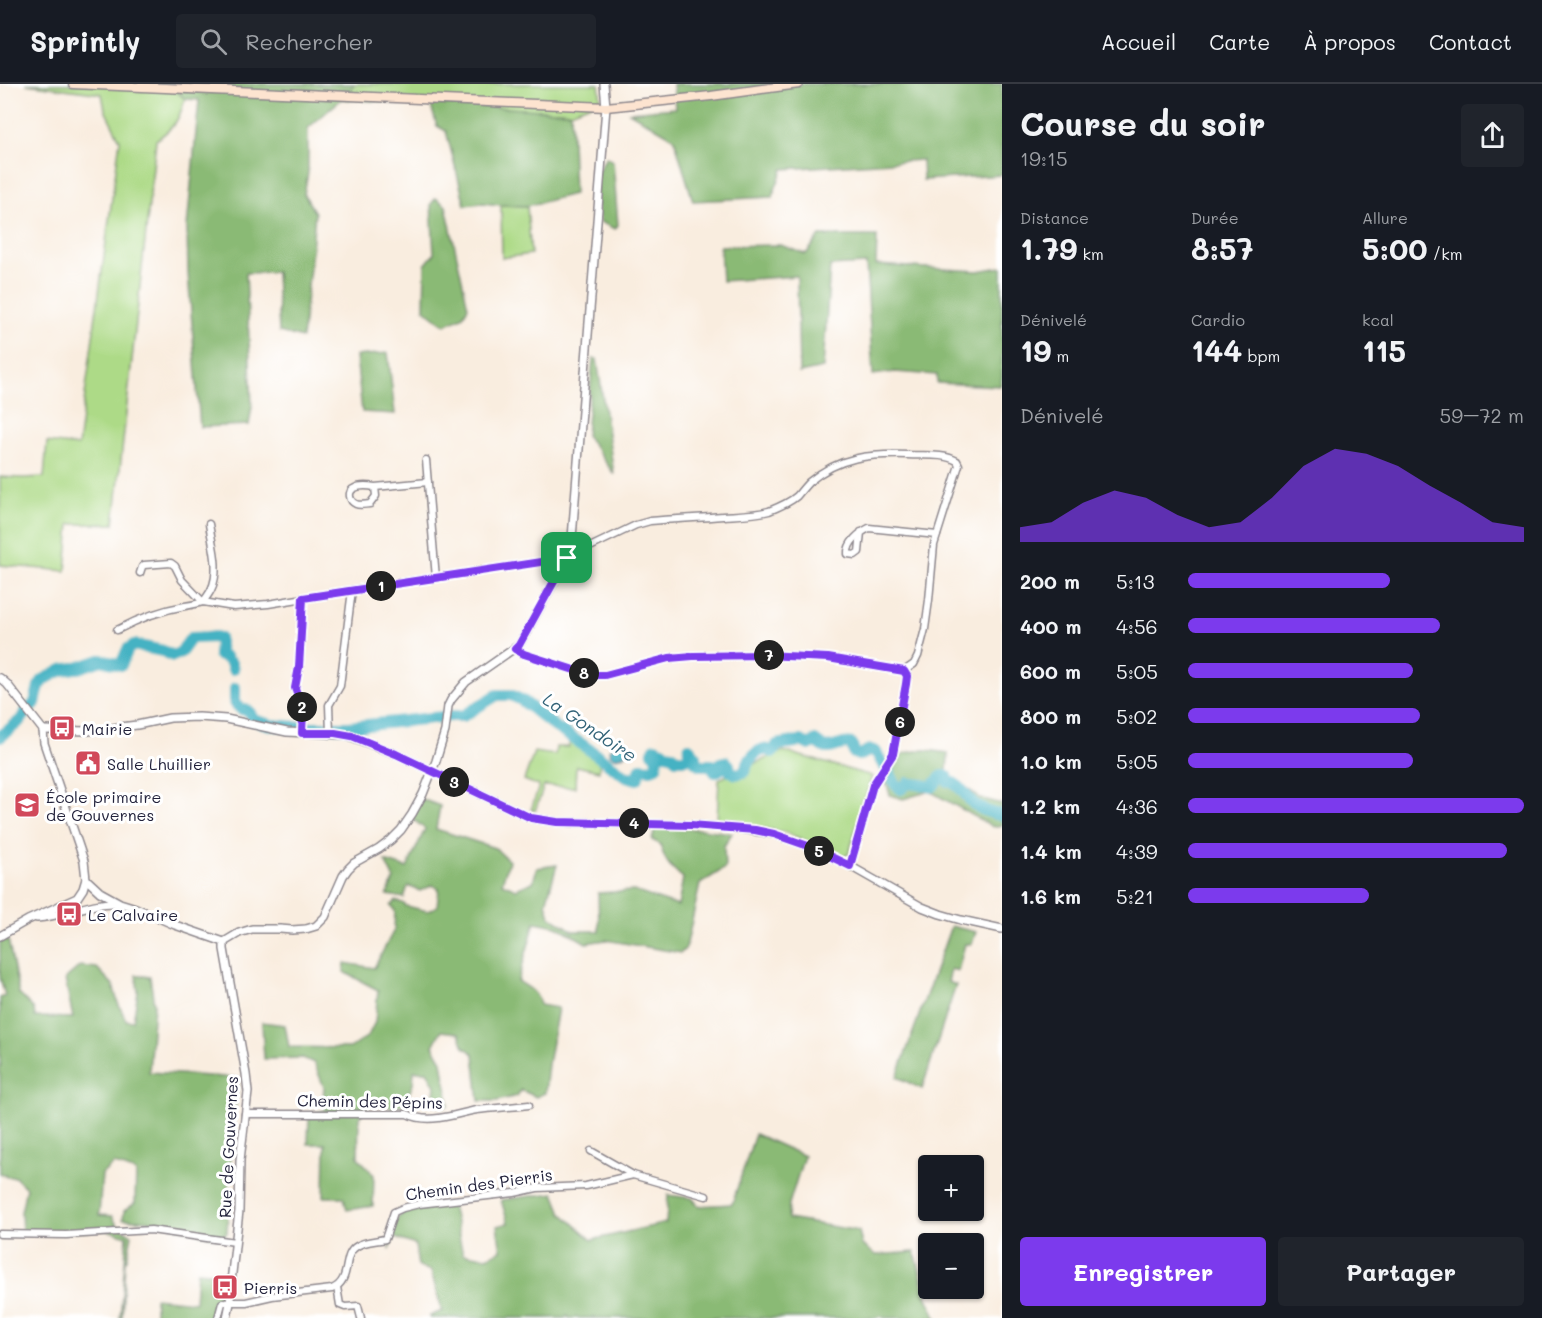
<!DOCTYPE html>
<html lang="fr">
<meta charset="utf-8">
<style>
:root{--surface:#171b24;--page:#20242c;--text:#f1f3f6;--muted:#9ea1a6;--line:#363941;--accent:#7c3aed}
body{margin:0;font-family:Mali,sans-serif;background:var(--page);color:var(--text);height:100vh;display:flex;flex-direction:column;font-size:22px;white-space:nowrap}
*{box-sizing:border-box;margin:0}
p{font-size:20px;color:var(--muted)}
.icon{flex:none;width:33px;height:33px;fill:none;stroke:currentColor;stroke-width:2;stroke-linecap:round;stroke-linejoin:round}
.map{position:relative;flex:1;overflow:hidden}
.panel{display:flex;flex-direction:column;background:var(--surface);width:540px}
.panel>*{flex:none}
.tools{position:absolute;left:918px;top:1071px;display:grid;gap:12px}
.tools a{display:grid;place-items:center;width:66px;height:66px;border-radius:6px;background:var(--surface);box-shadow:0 2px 4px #0004;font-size:30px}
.pin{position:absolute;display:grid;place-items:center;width:51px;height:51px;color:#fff;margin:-26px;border-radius:12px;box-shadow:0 3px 9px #0006}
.km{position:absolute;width:30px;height:30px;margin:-15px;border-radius:50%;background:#222;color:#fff;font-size:16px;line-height:30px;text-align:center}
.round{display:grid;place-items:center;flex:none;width:63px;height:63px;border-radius:6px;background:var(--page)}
.headline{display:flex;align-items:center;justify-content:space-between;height:102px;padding:0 18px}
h1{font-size:33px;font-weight:700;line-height:45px}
.stats{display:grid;grid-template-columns:repeat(3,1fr);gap:9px;height:102px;padding:6px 18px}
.stats div{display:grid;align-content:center}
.stats b{font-size:30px;font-weight:700}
.stats small{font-size:16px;font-weight:400}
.stats p{font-size:16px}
.chart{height:168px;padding:12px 18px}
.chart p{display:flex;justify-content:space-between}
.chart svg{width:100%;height:108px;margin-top:6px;fill:var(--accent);opacity:.7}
.button{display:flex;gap:12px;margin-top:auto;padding:12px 18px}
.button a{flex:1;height:69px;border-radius:6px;background:var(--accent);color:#fff;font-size:24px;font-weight:700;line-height:69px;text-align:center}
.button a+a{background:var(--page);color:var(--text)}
ul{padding:0 18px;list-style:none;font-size:20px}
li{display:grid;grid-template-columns:96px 72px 1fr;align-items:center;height:45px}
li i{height:15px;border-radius:8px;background:var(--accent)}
header{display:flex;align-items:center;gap:36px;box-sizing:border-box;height:84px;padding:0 30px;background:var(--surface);border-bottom:2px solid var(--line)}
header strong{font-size:28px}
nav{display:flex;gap:33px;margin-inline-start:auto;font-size:21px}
.search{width:420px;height:54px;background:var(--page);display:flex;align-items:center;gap:15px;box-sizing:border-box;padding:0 21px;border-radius:6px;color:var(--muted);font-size:22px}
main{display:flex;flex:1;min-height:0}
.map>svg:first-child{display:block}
</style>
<header>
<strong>Sprintly</strong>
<div class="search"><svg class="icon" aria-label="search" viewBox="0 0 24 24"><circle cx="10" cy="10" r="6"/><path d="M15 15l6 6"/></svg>Rechercher</div>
<nav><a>Accueil</a><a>Carte</a><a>À propos</a><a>Contact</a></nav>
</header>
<main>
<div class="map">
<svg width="1002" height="1234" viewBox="0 0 1002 1234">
<rect width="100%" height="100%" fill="#fff"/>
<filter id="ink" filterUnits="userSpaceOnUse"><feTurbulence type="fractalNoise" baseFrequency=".0167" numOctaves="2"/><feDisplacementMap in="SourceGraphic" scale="12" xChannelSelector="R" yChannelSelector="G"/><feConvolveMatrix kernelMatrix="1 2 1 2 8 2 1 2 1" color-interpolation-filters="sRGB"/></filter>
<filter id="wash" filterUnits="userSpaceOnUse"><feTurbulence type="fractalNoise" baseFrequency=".008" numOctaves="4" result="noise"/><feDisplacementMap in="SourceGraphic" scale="24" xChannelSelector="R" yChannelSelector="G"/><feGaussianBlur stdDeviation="1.35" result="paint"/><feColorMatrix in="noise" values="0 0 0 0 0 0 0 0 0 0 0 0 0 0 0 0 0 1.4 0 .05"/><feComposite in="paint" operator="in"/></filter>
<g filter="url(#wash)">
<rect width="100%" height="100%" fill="#f9eddf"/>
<g fill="#adda87" stroke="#687e61" stroke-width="1.5">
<path d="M 26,0 L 175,0 L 175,6 L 185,15 C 179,36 175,43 156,56 L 114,440 L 70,440 L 66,487 L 0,481 L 0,393 L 23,394 L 44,393 L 47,358 L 78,362 L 120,56 L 105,26 L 102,10 Z"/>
<path d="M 353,0 L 599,0 L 601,16 L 571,28 L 341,15 L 352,6 Z"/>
<path d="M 501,121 L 527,122 L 531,170 L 502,174 Z"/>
<path d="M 569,653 L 600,675 L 599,687 L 576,682 L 575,703 L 544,702 L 535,727 L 531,726 L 539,702 L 524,696 L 534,668 L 555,671 L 556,663 L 569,663 Z"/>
<path d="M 783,667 L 872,692 L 849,769 L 846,772 L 843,772 L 784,748 L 717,737 L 719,695 Z"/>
</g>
<g fill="#8aba74" stroke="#566e58" stroke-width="1.5">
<path d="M 175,0 L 353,0 L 352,6 L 308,44 L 308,89 L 304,110 L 315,129 L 312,166 L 302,254 L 279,248 L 276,188 L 246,189 L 252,322 L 249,341 L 200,343 L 188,189 L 187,144 L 199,16 L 185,15 L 175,6 Z"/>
<path d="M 673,0 L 1002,0 L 1002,91 L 923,96 L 922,76 L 783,85 L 772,113 L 693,117 L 674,54 L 629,28 L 675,24 Z"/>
<path d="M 430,19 L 571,28 L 574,110 L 527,122 L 501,121 L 482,119 L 465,121 L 446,47 L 437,42 Z"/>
<path d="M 606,73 L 613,77 L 618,141 L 615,145 L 600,138 L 597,124 L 595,92 Z"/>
<path d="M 436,114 L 446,122 L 468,223 L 462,233 L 445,241 L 424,225 L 425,181 L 434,170 L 431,120 Z"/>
<path d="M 820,152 L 877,152 L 876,181 L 978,187 L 1002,183 L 1002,294 L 1000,302 L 937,299 L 937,291 L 895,288 L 873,291 L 866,180 L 830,182 L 823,284 L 799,289 L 797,192 L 722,197 L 720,162 L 780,161 L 806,170 Z"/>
<path d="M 388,269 L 395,330 L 362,328 L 356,272 Z"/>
<path d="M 593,275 L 597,275 L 614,390 L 586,351 Z"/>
<path d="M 926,666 L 948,669 L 947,689 L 980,714 L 1002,720 L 1002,741 L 993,743 L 930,707 L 903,715 L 890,711 L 887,701 L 879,694 C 897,672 897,668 926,666 Z"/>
<path d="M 419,714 L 440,722 L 436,745 L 495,764 L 509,777 L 502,799 L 516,805 L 533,798 L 537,784 L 557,781 L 546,819 L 550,832 L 573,847 L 599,847 L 598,809 L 634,807 L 678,822 L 683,794 C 669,782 665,778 660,760 L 652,756 L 655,744 L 701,745 L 732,749 L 724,762 L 725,784 L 700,800 L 686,864 L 681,869 L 606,856 L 586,859 L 557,842 L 535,838 L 518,897 C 528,903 538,908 540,921 L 558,924 L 548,980 L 545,1009 L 536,1013 L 521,1006 L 517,1012 L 497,1017 L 479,1017 L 474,970 L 464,963 L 459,949 L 441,947 L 433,962 L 442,977 L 449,1021 L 444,1023 L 433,1020 L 435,1002 L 427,987 L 414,987 L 413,1000 L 405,1019 L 393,1024 L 376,1018 L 364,1026 L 359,1034 L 358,1073 L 374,1091 L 373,1122 L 347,1126 L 344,1113 L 324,1113 L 325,1060 L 308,1060 L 309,1030 L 326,1026 L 323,1015 L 324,1003 L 314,979 L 303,974 L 264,975 L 262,938 L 285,941 L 289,963 L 350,964 L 368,952 L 375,938 L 378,906 L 344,888 L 345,879 L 374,884 L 394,846 L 395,827 L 391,822 L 395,817 L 403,819 L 406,822 L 428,827 L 437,822 L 439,805 L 433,801 L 420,807 L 408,802 L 404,814 L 387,811 L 394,795 L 385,777 L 407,784 L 425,745 L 409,732 Z"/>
<path d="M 951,842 L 976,848 L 972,860 L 965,860 L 958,887 L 951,885 L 948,898 L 956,901 L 922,1005 L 897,993 Z"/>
<path d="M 8,855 L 19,910 L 34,925 L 35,933 L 73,934 L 65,895 L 80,882 L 97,884 L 113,901 L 118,919 L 126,936 L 133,937 L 138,908 L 136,891 L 150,893 L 154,920 L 149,988 L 239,994 L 232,1048 L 227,1149 L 217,1154 L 149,1137 L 123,1135 L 124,1127 L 135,1119 L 136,1088 L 114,1080 L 102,1090 L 99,1131 L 112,1132 L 117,1141 L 132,1151 L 127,1175 L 125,1177 L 122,1234 L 120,1234 L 127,1152 L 107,1146 L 46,1149 L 22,1148 L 21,1128 L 26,1104 L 15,1093 L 7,1093 L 0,1089 L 0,983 L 1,981 L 0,978 L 0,914 L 5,912 L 0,893 L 0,858 Z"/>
<path d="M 755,1050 L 804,1072 L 789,1120 L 788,1135 L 859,1147 L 862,1161 L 876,1171 L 915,1168 L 927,1214 L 937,1234 L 884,1234 L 881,1232 L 876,1234 L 569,1234 L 568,1232 L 565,1234 L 430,1234 L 430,1232 L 442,1227 L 431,1187 L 418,1182 L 415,1161 L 393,1153 L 390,1165 L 388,1157 L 397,1135 L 404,1128 L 452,1121 L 463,1170 L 487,1173 L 501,1166 L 497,1142 L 508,1139 L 501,1116 L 554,1109 L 562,1129 L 592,1156 L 666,1139 L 668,1111 L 692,1114 L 699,1122 L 732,1120 Z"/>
<path d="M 197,1187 L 224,1189 L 222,1219 L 218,1234 L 155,1234 L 155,1214 L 195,1218 Z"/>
</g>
<path fill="#45b2c3" stroke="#346a7f" stroke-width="1.5" d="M 620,660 L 627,661 L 628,666 C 623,673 617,676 610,671 L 609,666 L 613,662 Z"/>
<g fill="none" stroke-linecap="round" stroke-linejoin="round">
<g stroke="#45b2c3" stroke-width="12">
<path d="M 231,579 L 233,585"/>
<path d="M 78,584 L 101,576 L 121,581 L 128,565 L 134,561 L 163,567 L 173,572 L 181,568 L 191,554 L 216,553 L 219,554 L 220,559 L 219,571 L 226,574"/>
<path d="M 235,604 L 235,619 L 241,625 L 249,627 L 253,636"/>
<path d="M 257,637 L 271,641 L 296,643 L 349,643 L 451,632 L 463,632 L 497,611 L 511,611 L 523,617 L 554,642 L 580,659 L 626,692 L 637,695 L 641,684 L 651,685 L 656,683 L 657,675 L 653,668 L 655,664 L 663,667 L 666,670 L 672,671 L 676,675 L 686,675 L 689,673 L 689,664 L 696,672 L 696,678 L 701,681 L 712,681 L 715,688 L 719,686 L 721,679 L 726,678 L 729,681 L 730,687 L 736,690 L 744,688 C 748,677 753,669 764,665 L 772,668 L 774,667 L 777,661 L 801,657 L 809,661 L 815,657 C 818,659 820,661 823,663 C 833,667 842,657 852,660 L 854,669 L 858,671 L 863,670 L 867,667 L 871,666 L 876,668 L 882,679 L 888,686 L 896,701 L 901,705 L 908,699 C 917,701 924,700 932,703 L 942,692 L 947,692 L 948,697 C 962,701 964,711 974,720 C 981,726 993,730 1002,731"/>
<path d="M 0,653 L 21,636 L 25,629 L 35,619 L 39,602 L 43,596 L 62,586 L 74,584"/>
</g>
</g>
</g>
<g filter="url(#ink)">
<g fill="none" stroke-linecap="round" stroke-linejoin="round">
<defs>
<g id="minor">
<path d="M 426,376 L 436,494"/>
<path d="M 375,403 C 369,402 360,401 355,404 C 347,407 349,417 356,420 C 360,422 366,420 370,420 L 376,412 L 375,403 L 428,398"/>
<path d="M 861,448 L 859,468 L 855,471 L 848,470 C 847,459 859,449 869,444 L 937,451"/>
<path d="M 140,489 L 142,483 L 144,481 L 171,479 L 175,482 L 182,496 L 203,518 L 234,523 L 268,520 L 365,504 L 567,474 L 636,441 L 650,437 C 675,435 699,434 723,432 C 738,431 754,431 769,427 C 779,423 789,419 797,412 C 801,407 805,402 809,398 C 840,372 870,370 908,371 C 924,372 943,369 957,377 L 959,381 L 934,461 L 929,516 L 925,545 L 918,572 L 914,580 L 904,587"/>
<path d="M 203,518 C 206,514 209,510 211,506 C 221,486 212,460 209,440"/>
<path d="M 117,546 C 138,535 161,526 185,522 C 191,521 197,520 203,518"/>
<path d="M 515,565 L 524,570 L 590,591 L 605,591 L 669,574 L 693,572 L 765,571 L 828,574 L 904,587"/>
<path d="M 302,649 L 303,627 L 295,604 L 299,583 L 303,514"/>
<path d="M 330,649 L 329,621 L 340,602 L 352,506"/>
<path d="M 850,782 L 873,701 L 893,670 L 906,600 L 907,592 L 904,587"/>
<path d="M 245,1030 L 407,1030 C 430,1041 454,1030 477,1026 C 494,1024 512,1023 529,1021"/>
<path d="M 591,1067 L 633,1091"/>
<path d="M 0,1150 L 66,1151 L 151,1146 L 235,1158"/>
<path d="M 337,1203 L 340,1221 L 345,1223 L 358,1222 L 361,1234"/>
<path d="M 218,1234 L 222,1219 L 225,1218 L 246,1218 L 272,1212 L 332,1205 C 353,1196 341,1171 357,1162 C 364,1157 376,1157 385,1155 L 394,1128 L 403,1124 L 419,1120 L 514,1109 L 537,1104 L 586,1102 L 633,1091 L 706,1112"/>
</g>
<g id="tertiary">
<path d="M 0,594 L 7,600 L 43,646"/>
<path d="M 43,646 L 88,647 L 137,641 L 170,634 L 199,633 L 226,635 L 287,648 L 347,651 L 396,670 L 531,734 L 557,738 L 691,741 L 734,744 L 774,750 L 811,763 L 850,782 L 922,823 L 940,830 L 961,836 L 1002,845"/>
<path d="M 86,795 L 100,808 L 120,819 L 136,824 L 175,841 L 224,858"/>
<path d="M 37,834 C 64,832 90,818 117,819"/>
<path d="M 0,852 L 28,836 L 77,814 L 83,805 L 86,795 L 84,777 L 44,659 L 43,646"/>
<path d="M 224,858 L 239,849 L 252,845 L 280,845 L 292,846 L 306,845 L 316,842 L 325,833 L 343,792 L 348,785 L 354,779 L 379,765 L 391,756 L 401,746 L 412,730 L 423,710 L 436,677 L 445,647 L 448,622 L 451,616 L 466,598 L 519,561 L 566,477 L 572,454 L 606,23 L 604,0"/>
<path d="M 224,858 L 224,865 L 246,990 L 248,1008 L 240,1076 L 239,1127 L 231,1198 L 230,1219 L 227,1234"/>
</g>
<path id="secondary" d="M 73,0 L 606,23 L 711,12 L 799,0"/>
</defs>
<use href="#minor" stroke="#8e888d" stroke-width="9"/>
<use href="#tertiary" stroke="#8e888d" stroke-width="10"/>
<use href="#secondary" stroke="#8e888d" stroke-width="11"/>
<use href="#minor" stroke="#fff" stroke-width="6"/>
<use href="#tertiary" stroke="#fff" stroke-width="7"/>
<use href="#secondary" stroke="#fde4d0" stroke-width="8"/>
</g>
</g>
<g fill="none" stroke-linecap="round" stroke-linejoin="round" filter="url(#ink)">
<defs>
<path id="route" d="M 567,474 L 519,561 L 515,565 L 524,570 L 590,591 L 605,591 L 669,574 L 693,572 L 765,571 L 828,574 L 904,587 L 907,592 L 906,600 L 893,670 L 873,701 L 850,782 L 811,763 L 774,750 L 755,746 L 691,741 L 557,738 L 531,734 L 396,670 L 352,652 L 335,649 L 302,649 L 303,627 L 295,604 L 299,583 L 303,514 Z"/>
</defs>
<use href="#route" stroke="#fff" stroke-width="12"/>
<use href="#route" stroke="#7c3aed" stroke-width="8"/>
</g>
<defs>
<symbol id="bus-square" viewBox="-11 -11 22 22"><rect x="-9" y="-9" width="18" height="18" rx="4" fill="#d1495b" stroke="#fff"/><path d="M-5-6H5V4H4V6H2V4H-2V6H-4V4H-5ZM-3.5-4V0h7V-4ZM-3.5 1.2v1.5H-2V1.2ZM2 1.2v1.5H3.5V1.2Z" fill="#fff"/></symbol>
<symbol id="civic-square" viewBox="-11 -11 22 22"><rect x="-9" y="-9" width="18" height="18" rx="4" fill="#d1495b" stroke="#fff"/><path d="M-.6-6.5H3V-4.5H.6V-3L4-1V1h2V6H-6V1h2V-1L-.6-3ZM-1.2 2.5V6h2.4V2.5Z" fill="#fff"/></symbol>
<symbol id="school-square" viewBox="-11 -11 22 22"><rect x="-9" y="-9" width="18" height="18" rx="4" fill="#d1495b" stroke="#fff"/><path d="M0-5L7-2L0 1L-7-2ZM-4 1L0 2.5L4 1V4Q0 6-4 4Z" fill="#fff"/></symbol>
</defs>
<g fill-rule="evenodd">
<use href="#bus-square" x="47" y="629" width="30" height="30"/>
<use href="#civic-square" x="73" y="664" width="30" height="30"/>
<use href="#school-square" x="12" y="706" width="30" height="30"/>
<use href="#bus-square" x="54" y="815" width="30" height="30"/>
<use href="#bus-square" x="210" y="1188" width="30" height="30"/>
</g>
<g text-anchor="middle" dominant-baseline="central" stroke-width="6" stroke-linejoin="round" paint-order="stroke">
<g font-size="16" fill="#22223b" stroke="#fff" text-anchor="start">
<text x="82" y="644">Mairie</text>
<text x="107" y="679">Salle Lhuillier</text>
<text x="46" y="712">École primaire<tspan x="46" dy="18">de Gouvernes</tspan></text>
<text x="88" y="830">Le Calvaire</text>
<text x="244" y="1203">Pierris</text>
</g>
<g font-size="16" fill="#22223b" stroke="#fff">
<text transform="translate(370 1017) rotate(1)">Chemin des Pépins</text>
<text transform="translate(228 1063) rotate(-87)">Rue de Gouvernes</text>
<text transform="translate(479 1100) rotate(-8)">Chemin des Pierris</text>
</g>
<g font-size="18" font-style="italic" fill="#326378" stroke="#fff">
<text transform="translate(590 643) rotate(34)">La Gondoire</text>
</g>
</g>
</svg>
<div class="tools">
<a>+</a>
<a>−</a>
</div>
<div class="pin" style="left:567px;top:474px;background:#1e9e55"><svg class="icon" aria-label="arrive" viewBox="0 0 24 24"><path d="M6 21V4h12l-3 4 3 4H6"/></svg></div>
<b class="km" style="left:381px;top:502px">1</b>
<b class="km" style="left:302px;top:623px">2</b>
<b class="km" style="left:454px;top:698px">3</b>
<b class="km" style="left:634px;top:739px">4</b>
<b class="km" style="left:819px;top:767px">5</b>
<b class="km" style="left:900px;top:638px">6</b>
<b class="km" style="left:769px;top:571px">7</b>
<b class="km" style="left:584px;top:589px">8</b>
</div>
<section class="panel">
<div class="headline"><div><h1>Course du soir</h1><p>19:15</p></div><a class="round"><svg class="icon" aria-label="share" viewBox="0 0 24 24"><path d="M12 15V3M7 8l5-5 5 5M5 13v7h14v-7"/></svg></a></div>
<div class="stats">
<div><p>Distance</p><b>1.79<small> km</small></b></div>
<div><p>Durée</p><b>8:57</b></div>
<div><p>Allure</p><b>5:00<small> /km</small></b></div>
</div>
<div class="stats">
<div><p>Dénivelé</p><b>19<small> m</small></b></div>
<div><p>Cardio</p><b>144<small> bpm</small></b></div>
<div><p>kcal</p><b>115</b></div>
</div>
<div class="chart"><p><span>Dénivelé</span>59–72 m</p>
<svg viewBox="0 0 160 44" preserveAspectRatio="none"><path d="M0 44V38L10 36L20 28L30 23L40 26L50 33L60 38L70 36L80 26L90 13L100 6L110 8L120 13L130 21L140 28L150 36L160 38V44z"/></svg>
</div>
<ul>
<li><b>200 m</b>5:13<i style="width:60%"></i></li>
<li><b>400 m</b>4:56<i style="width:75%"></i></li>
<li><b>600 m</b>5:05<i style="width:67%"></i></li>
<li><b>800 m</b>5:02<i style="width:69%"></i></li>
<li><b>1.0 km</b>5:05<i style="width:67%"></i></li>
<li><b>1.2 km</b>4:36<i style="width:100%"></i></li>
<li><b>1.4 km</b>4:39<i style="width:95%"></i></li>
<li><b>1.6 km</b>5:21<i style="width:54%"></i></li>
</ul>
<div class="button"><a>Enregistrer</a><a>Partager</a></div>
</section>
</main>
